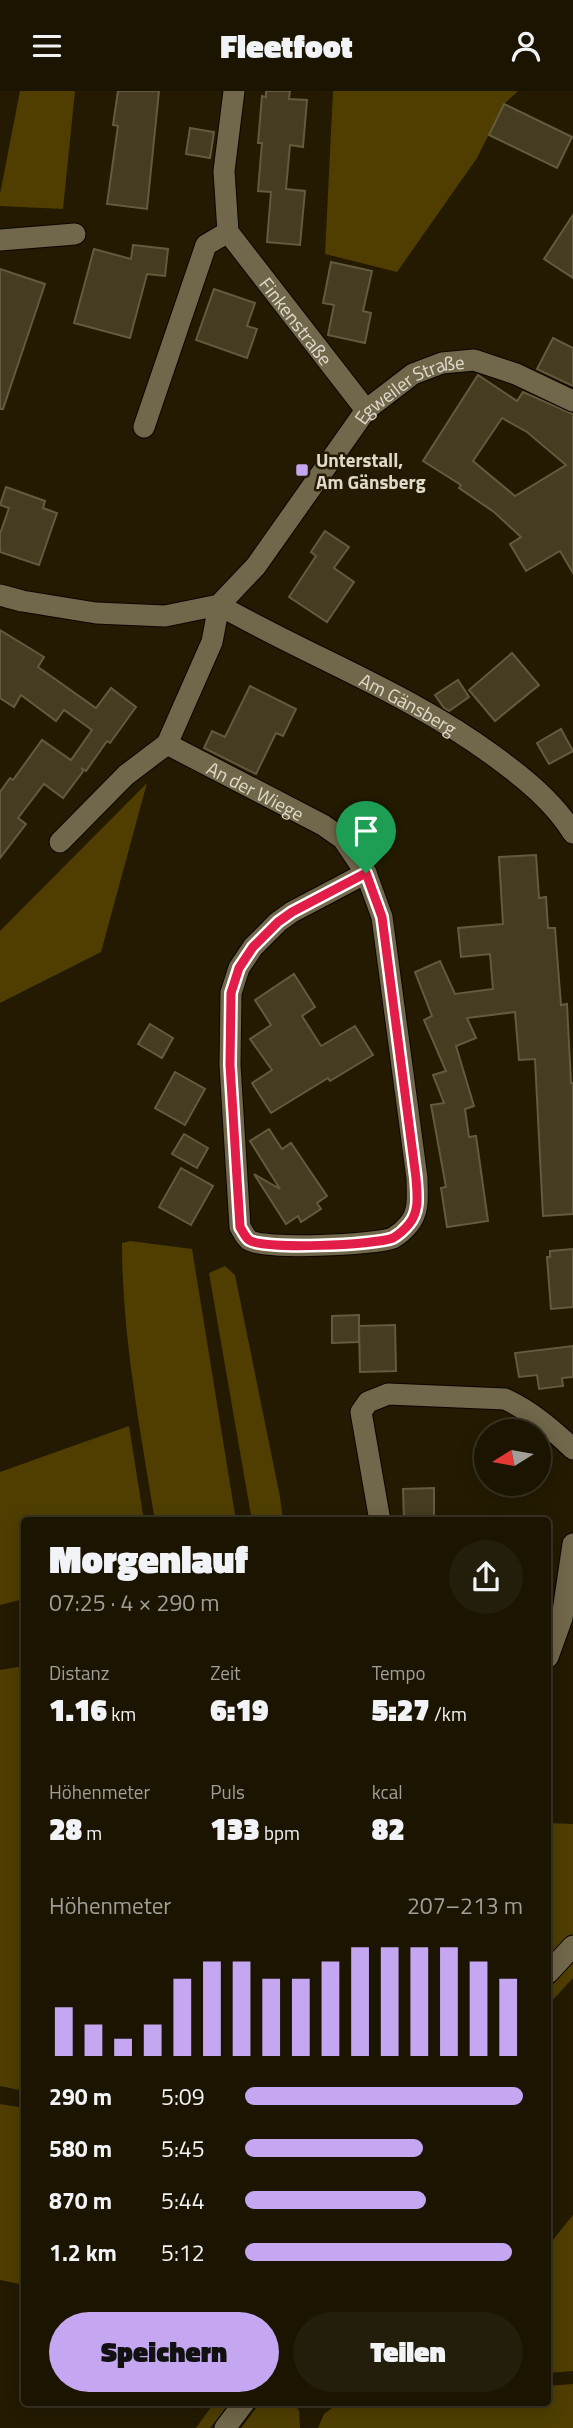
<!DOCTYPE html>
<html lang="de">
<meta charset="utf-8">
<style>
:root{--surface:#1a1401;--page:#231d0b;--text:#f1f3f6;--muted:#9f9e99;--line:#383323;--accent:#c5a7f1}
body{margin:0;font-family:"Titillium Web",sans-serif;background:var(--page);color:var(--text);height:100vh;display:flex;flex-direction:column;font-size:26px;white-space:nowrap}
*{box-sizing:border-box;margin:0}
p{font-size:23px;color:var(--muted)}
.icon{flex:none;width:38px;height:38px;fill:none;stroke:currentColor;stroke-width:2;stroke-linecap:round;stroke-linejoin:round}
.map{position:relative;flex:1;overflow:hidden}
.panel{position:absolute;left:21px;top:1426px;width:530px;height:889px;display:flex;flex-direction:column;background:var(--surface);border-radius:7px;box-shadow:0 4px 18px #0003,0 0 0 2px var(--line)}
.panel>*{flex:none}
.needle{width:46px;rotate:259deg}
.buttons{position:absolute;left:474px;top:1328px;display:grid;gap:14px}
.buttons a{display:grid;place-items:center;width:77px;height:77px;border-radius:50%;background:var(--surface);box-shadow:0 4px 18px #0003,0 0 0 2px var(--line);font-size:35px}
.pin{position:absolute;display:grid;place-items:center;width:60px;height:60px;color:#fff;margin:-72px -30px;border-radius:50% 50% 50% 0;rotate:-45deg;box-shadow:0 0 7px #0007}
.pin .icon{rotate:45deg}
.round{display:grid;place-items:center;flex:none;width:74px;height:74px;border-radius:37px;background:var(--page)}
.headline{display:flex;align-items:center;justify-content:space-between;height:119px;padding:0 28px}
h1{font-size:38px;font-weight:800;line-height:52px}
.stats{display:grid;grid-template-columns:repeat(3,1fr);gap:10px;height:119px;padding:7px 28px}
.stats div{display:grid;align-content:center}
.stats b{font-size:30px;font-weight:800}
.stats small{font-size:19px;font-weight:400}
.stats p{font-size:19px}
.chart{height:196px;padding:14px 28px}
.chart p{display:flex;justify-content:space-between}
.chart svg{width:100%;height:126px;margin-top:7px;stroke:var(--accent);stroke-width:6}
.cta{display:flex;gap:14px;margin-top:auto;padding:14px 28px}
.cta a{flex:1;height:80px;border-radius:42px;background:var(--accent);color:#111;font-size:28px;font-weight:800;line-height:80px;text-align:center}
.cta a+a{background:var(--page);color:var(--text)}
ul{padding:0 28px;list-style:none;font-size:23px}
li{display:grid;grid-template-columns:112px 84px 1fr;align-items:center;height:52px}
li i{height:18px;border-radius:9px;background:var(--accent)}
header{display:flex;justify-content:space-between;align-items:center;height:91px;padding:0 28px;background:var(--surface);font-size:32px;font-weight:800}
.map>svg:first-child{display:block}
</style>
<header><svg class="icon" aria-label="menu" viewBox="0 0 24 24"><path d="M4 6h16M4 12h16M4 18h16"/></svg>Fleetfoot<svg class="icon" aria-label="person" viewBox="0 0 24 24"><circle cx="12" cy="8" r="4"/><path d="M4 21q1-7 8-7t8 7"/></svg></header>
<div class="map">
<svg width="573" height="2337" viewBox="0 0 573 2337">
<rect width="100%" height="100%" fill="#231a01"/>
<g fill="#4f3e00">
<path d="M 20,0 L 75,0 L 63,118 L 0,115 L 0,103 Z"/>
<path d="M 333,0 L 518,0 L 504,13 L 477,67 L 397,181 L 325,163 Z"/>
<path d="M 147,692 L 101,861 L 0,912 L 0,840 Z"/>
<path d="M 130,1150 L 192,1158 L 236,1430 L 155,1430 C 140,1338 122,1245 122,1152 Z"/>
<path d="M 225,1175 L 235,1184 L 280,1406 L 283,1430 L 252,1430 L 209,1182 Z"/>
<path d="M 129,1335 L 144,1430 L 24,1430 L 24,1508 L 0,1514 L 0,1381 Z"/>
<path d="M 24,1575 L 24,2000 L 0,1995 L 0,1579 Z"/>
<path d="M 548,1732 L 573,1733 L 573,1844 L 548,1871 Z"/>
<path d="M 573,1871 L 573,1887 L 548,1914 L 548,1899 Z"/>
<path d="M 0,2013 L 24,2017 L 24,2194 L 0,2189 Z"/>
<path d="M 573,2124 L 573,2280 L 548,2282 L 548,2155 Z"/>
<path d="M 573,2293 L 573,2337 L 318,2337 L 324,2323 L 339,2312 L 548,2312 L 548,2295 Z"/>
<path d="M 214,2312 L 230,2312 L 210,2337 L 196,2337 Z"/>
<path d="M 260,2312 L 294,2312 L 299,2320 L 300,2337 L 241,2337 Z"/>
</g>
<g fill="#453c21" stroke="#645a3e" stroke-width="2" fill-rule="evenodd">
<path d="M 118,0 L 159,0 L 147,118 L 107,113 L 118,35 L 113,34 Z"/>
<path d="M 266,0 L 290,0 L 289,8 L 307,9 L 303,56 L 290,54 L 286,98 L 305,100 L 300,154 L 267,151 L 271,101 L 258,100 L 262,52 L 258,52 L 262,5 L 266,6 Z"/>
<path d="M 504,13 L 572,46 L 557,77 L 489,44 Z"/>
<path d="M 190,37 L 214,41 L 210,67 L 186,63 Z"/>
<path d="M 573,124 L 573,187 L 544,168 Z"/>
<path d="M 133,154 L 168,158 L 165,185 L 147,183 L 130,247 L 74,232 L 94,158 L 131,168 Z"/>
<path d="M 331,171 L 372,180 L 363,220 L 371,222 L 365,252 L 328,244 L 334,214 L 323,212 Z"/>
<path d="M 0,178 L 45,193 L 3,318 L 0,318 Z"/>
<path d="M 214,198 L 255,212 L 247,235 L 257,238 L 247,267 L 196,249 Z"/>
<path d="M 553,247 L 573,257 L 573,295 L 537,278 Z"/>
<path d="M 478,284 L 517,310 L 523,301 L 573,323 L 573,482 L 560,460 L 526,480 L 510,453 L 521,446 L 494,421 L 459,397 L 461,394 L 423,370 ZM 502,327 L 527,341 L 566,374 L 515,405 L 473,370 Z"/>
<path d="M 6,396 L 45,410 L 43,417 L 57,422 L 39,474 L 0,461 L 0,443 L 9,417 L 0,414 Z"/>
<path d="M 325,440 L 349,456 L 334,477 L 354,491 L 327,531 L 289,506 L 316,465 L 311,461 Z"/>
<path d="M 0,539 L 44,566 L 38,576 L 96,617 L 111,597 L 136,616 L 110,652 L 107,650 L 86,680 L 81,677 L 84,679 L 63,707 L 44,693 L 18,727 L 26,733 L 0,767 L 0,701 L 10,687 L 13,689 L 42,649 L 71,669 L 92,639 L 64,619 L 56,630 L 21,604 L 14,616 L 0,607 Z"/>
<path d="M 512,562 L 539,594 L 495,630 L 469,599 Z"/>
<path d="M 458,589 L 469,606 L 449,620 L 444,617 L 435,604 Z"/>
<path d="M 250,595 L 296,618 L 283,645 L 276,642 L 256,683 L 204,657 L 212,640 L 225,646 Z"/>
<path d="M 561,638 L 573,660 L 549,673 L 537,652 Z"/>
<path d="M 536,764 L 539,807 L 546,806 L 548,837 L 555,837 L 561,914 L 567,913 L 571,992 L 573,992 L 573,1123 L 543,1125 L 535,968 L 519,969 L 515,921 L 467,927 L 476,947 L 456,955 L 474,1015 L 465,1018 L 469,1046 L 476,1045 L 488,1130 L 447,1136 L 441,1097 L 446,1096 L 431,1014 L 444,1012 L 433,984 L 446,980 L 424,929 L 432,925 L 415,881 L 440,870 L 455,903 L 493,898 L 490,863 L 461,866 L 458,837 L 503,833 L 499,766 Z"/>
<path d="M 294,883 L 315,916 L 302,925 L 321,955 L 355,935 L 373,964 L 330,990 L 328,987 L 271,1022 L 252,992 L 272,979 L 250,948 L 271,934 L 255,909 Z"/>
<path d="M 150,933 L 173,947 L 162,967 L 138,953 Z"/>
<path d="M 175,981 L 205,998 L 185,1034 L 155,1017 Z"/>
<path d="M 269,1038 L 282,1058 L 291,1052 L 327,1105 L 317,1112 L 321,1118 L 301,1131 L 298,1125 L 286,1133 L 254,1083 L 280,1098 L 250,1050 Z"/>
<path d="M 184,1043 L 208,1057 L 197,1077 L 172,1063 Z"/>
<path d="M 181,1077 L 213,1095 L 191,1134 L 159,1116 Z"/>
<path d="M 573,1158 L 573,1216 L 551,1218 L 547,1166 L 550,1166 L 550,1160 Z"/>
<path d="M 359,1224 L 359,1251 L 332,1252 L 332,1225 Z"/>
<path d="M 395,1234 L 396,1280 L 360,1281 L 359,1235 Z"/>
<path d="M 573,1255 L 573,1286 L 562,1287 L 563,1295 L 539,1298 L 537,1284 L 519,1286 L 515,1262 Z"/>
<path d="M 434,1397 L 434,1430 L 404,1430 L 403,1398 Z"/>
</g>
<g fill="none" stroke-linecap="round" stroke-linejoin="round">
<defs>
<g id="minor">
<path id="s1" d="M 234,0 L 224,80 L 228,141 L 366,319"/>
<path d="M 0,149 L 75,143"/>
<path d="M 144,336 L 206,154 L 228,141"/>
<path id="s2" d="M 0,504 L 22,510 L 96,522 L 165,525 L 219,514 L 256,475 L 366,319 L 413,283 L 442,272 L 474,269 L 516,283 L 573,310"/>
<path id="s3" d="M 167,653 L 323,734 L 343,748 L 366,782"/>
<path id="s4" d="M 60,751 L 126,684 L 167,653 L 212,551 L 219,514 C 310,566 409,602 494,665 C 523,686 554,711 573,742"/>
<path d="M 366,782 L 382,826 L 417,1087 C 417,1103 420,1120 409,1133 C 405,1138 398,1144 393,1147 C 375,1154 263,1159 249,1149 C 245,1146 242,1139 240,1136 L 230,974 L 231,902 L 239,877 L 253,856 L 278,831 L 292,821 Z"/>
<path d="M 380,1430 L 361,1321 L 368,1311 L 388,1303 L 505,1308 C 531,1320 552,1338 573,1358"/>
<path d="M 548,1566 L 562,1527 L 573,1453"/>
<path d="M 548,1882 L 573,1855"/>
<path d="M 225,2337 L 244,2312"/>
</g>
</defs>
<use href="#minor" stroke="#0c0500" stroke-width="23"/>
<use href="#minor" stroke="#71674a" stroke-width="21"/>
</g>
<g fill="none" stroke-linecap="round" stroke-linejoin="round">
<defs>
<path id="route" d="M 366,782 L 382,826 L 416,1087 C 417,1103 420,1120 409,1133 C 405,1138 398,1144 393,1147 C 375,1154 264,1159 249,1149 C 245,1146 242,1139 240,1136 L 230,974 L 231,902 L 239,877 L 253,856 L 278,831 L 292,821 Z"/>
</defs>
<use href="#route" stroke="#fff" stroke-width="14"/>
<use href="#route" stroke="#e11d48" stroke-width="9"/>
</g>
<rect fill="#c5a7f1" stroke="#231a01" stroke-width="2.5" x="295" y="372" width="14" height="14" rx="3.5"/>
<g text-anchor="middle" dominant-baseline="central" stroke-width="5" stroke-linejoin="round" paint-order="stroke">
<g font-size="19" fill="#e0dacb" stroke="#231a01">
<text stroke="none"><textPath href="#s1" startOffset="254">Finkenstraße</textPath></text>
<text stroke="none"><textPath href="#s2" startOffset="516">Egweiler Straße</textPath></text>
<text stroke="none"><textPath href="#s4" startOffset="508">Am Gänsberg</textPath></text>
<text stroke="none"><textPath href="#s3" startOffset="100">An der Wiege</textPath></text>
</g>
<g font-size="19" font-weight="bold" fill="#e0dacb" stroke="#231a01" text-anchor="start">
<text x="316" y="368">Unterstall,<tspan x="316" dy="22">Am Gänsberg</tspan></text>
</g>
</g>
</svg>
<div class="buttons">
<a><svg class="needle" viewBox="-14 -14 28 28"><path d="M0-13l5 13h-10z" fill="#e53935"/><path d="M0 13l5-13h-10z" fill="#9f9e99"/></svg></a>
</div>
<div class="pin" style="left:366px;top:782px;background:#1e9e55"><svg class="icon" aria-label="arrive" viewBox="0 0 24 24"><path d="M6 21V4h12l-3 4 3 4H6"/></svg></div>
<section class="panel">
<div class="headline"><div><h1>Morgenlauf</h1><p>07:25 · 4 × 290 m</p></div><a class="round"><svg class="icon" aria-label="share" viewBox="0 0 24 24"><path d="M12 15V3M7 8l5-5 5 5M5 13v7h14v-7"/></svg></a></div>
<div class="stats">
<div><p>Distanz</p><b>1.16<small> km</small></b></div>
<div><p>Zeit</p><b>6:19</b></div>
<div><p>Tempo</p><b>5:27<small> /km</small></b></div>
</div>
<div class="stats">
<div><p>Höhenmeter</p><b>28<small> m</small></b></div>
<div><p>Puls</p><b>133<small> bpm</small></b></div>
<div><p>kcal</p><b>82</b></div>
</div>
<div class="chart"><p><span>Höhenmeter</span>207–213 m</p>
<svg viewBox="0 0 160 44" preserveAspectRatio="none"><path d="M5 44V27M15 44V33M25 44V38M35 44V33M45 44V17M55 44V11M65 44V11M75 44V17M85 44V17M95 44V11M105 44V6M115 44V6M125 44V6M135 44V6M145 44V11M155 44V17"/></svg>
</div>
<ul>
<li><b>290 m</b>5:09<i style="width:100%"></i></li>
<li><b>580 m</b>5:45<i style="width:64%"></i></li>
<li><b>870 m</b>5:44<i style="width:65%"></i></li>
<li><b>1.2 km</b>5:12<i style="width:96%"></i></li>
</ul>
<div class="cta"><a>Speichern</a><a>Teilen</a></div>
</section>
</div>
